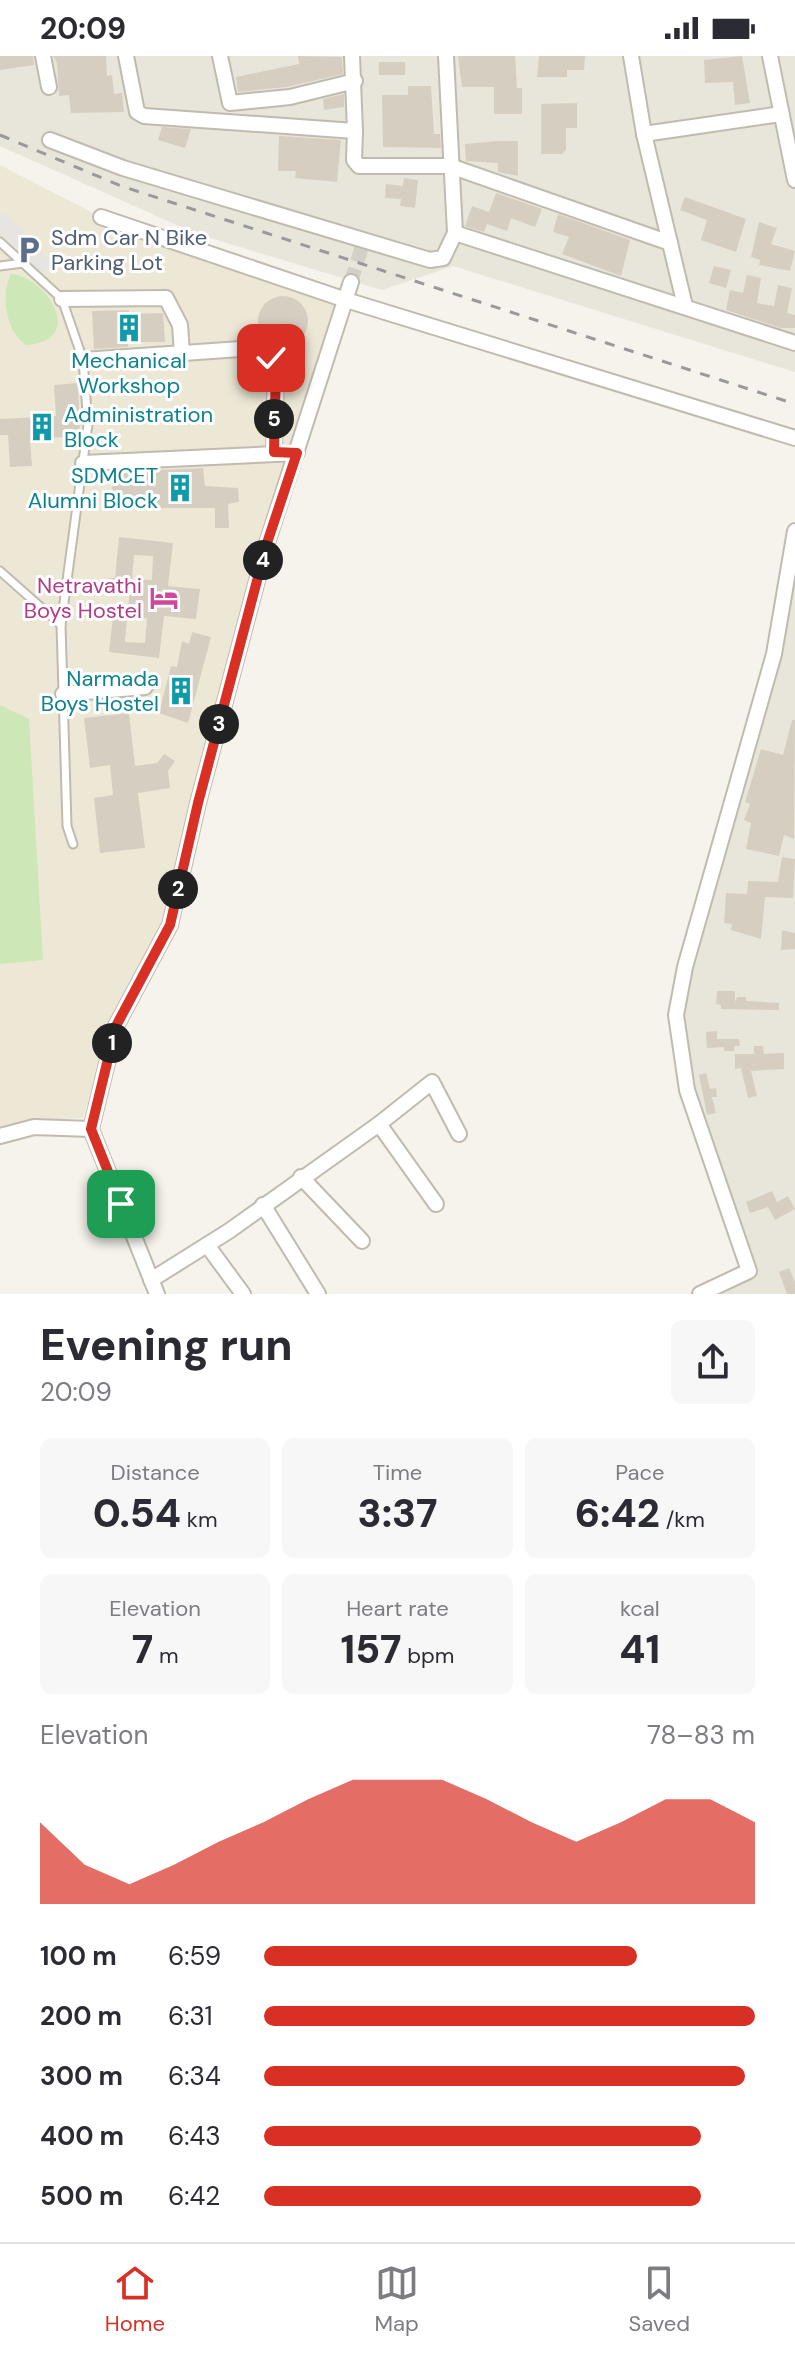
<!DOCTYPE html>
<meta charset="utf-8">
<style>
:root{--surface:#fff;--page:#f7f7f7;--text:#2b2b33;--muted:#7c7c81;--line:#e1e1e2;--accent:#d93025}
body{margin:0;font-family:"DM Sans",sans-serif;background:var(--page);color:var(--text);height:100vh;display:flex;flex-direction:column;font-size:30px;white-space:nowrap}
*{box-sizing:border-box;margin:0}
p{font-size:26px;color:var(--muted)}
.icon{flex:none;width:44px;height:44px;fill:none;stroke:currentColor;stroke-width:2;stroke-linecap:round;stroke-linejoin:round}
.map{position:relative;height:1238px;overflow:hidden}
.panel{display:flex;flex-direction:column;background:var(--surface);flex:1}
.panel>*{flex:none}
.pin{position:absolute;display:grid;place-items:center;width:68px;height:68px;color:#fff;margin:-34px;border-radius:16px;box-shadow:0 4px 12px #0006}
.km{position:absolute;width:40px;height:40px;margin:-20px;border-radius:50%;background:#222;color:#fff;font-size:22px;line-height:40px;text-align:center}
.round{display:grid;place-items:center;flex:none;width:84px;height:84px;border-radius:12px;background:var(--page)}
.summary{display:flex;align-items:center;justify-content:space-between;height:136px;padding:0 40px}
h1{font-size:44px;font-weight:800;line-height:60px}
.stats{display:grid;grid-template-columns:repeat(3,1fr);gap:12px;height:136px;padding:8px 40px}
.stats div{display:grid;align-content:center;border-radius:12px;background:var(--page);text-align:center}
.stats b{font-size:40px;font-weight:800}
.stats small{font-size:22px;font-weight:400}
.stats p{font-size:22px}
.chart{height:224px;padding:16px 40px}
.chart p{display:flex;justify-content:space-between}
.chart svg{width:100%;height:144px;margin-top:8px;fill:var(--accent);opacity:.7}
ul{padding:0 40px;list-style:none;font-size:26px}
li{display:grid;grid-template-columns:128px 96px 1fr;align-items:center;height:60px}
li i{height:20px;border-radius:10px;background:var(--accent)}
.status{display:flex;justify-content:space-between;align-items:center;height:56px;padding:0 40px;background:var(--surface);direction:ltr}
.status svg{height:22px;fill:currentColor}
.dock{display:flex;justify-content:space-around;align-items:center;height:112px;border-top:2px solid var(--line);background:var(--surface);font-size:22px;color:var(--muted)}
.dock a{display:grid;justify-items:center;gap:4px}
.dock .on{color:var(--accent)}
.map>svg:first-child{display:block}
</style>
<div class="status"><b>20:09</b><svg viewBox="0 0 49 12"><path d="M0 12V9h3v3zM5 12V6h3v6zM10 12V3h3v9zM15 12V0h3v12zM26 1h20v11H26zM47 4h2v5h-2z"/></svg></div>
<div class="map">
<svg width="795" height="1238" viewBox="0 0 795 1238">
<rect width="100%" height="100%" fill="#f5f3eb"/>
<g fill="#e8e5da">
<path d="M 0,0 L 795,0 L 795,316 L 453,210 L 382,234 L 197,178 L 0,90 Z"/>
<path d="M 795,513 L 795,1238 L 713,1238 L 756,1218 L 693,1032 L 683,959 L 691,913 L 780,600 Z"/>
</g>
<path fill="#ede8d6" d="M 0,109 L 101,161 L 339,249 L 291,396 L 262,471 L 158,879 L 111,966 L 83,1062 L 22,1065 L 0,1073 Z"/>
<g fill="#cee7b6">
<path d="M 11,218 C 46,220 88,285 26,289 C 6,277 0,237 11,218 Z"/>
<path d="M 0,649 L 29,663 L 43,904 L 0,908 Z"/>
</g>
<path fill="#e7e5e2" d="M 0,158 L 7,159 L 53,207 L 41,217 L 0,176 Z"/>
<g fill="#d6cfc1" fill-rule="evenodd">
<path d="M 0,0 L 33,0 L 34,9 L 0,14 Z"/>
<path d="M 53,0 L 106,0 L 107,20 L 112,19 L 114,38 L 122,37 L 124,56 L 71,57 L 69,39 L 59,40 L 57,7 Z"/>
<path d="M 298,0 L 342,1 L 343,18 L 286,31 L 238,36 L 236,21 L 299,8 Z"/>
<path d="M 458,0 L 515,0 L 517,32 L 522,32 L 522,58 L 494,58 L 494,31 L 462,31 Z"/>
<path d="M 539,0 L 585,0 L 584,14 L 567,14 L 567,21 L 537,21 Z"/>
<path d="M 742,0 L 750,47 L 735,49 L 733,26 L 705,27 L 704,4 Z"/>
<rect x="379" y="6" width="26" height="13"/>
<path d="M 408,30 L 431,30 L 434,78 L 440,78 L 441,92 L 383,91 L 382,39 L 408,39 Z"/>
<path d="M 344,38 L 344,51 L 324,54 L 323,43 Z"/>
<path d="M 577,47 L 577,72 L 566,72 L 566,94 L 562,98 L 541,98 L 541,48 Z"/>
<path d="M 162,71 L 191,73 L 185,92 L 158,84 Z"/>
<path d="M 279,80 L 341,84 L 337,126 L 295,122 L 296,115 L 278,115 Z"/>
<path d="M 498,85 L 518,85 L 518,120 L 498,116 L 498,107 L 466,105 L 465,88 Z"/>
<path d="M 404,122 L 418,124 L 415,152 L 400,150 L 401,143 L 385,142 L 386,128 L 403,130 Z"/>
<path d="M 496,137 L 542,153 L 535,171 L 511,162 L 507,175 L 487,168 L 484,176 L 465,170 L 472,150 L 489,156 Z"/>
<path d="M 685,141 L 746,163 L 736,196 L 701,184 L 707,164 L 680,154 Z"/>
<path d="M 558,158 L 630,184 L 621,220 L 562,198 L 569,181 L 553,176 Z"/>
<path d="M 759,166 L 777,172 L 771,188 L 795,195 L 790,215 L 759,209 L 760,204 L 751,201 Z"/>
<path d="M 714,210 L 731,214 L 726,232 L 709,227 Z"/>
<path d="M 747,219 L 761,222 L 757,247 L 774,250 L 778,229 L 792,232 L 787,257 L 795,259 L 795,272 L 781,272 L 726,254 L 730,234 L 743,237 Z"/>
<circle cx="283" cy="265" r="25"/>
<path d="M 129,254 L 129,258 L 163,257 L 165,286 L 128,286 L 128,291 L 94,293 L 92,255 Z"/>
<path d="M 78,327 L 80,380 L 30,383 L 32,410 L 10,411 L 8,379 L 0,379 L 0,363 L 56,360 L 54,329 Z"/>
<path d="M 203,412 L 205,430 L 238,432 L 239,446 L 228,448 L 229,472 L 215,472 L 215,452 L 157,452 L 156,446 L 113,445 L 111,416 Z"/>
<path d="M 119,481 L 173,487 L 168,530 L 200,533 L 196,563 L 164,560 L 159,602 L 109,596 L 114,551 L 128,552 L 130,532 L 108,529 L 109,522 L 115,522 ZM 134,499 L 153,500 L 152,524 L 132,523 ZM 127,561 L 147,562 L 145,587 L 125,586 Z"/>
<path d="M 192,576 L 211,581 L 188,667 L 159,657 L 171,610 L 177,611 L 182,585 L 189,588 Z"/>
<path d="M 129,657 L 135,710 L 157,707 L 164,698 L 175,705 L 168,715 L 170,732 L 138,737 L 145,792 L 100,797 L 94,742 L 113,739 L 110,709 L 90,712 L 84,662 Z"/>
<path d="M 792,664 L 795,664 L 794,783 L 784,779 L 779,800 L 746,793 L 751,767 L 744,764 L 750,748 L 745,746 L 761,693 L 783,699 Z"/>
<path d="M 782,801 L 795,803 L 793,842 L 765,841 L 761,883 L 731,874 L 732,868 L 724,867 L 726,837 L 747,838 L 748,825 L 778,826 Z"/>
<path d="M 782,874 L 795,877 L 795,893 L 781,894 Z"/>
<path d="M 717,935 L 735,935 L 735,946 L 737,941 L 746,941 L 746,945 L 779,947 L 779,954 L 721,953 L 721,949 L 716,948 Z"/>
<path d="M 717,975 L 717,983 L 739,983 L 740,990 L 734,990 L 734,995 L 724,995 L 724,991 L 707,992 L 706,976 Z"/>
<path d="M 754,990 L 763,990 L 764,998 L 784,997 L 784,1013 L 751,1015 L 757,1040 L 748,1042 L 741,1012 L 735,1013 L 735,998 L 754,998 Z"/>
<path d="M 706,1017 L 710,1033 L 716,1032 L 717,1041 L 712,1041 L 716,1057 L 707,1059 L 699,1019 Z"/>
<path d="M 772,1135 L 777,1146 L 788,1140 L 795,1153 L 775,1164 L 768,1151 L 750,1157 L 746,1146 Z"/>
<path d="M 789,1212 L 795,1226 L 795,1238 L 787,1238 L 779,1216 Z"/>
</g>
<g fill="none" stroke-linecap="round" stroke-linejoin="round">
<path stroke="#d3d0c7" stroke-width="14" stroke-dasharray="14 7" stroke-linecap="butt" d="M 351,226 L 364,184"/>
<defs>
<g id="service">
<path d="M 0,186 L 62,243 L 83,304 L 88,368 L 61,569 L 67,770 L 73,788"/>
<path d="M 0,210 L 23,207"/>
<path d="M 0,515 L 61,569"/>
</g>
<g id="minor">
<path d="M 43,0 L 49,31"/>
<path d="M 126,0 L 137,56 L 144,60 L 355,75 L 354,104 L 359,110 L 450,110 L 670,187"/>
<path d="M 220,0 L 230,47 L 290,41 L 355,25"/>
<path d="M 352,0 L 355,75"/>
<path d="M 631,0 L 644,78 L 685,250"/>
<path d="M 770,0 L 795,124"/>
<path d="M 644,78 L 781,58"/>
<path d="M 50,84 L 123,112 L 430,204 L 443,202 L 455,177 L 446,0"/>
<path d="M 101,161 L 346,244 L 795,382"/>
<path d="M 455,177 L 795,287"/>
<path d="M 62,243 L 166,242 L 180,269 L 182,297"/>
<path d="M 83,304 L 255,292 L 271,302 L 276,311 L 274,396"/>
<path d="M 83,407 L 297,397"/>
<path d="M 63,638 L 145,631"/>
<path d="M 379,1068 L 436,1148"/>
<path d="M 0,1080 L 34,1071 L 91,1073"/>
<path d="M 301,1121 L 362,1185"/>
<path d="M 263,1149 L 318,1238"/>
<path d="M 207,1189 L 243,1238"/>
<path d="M 151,1224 L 229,1175 L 379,1068 L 432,1026 L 459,1078"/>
<path d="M 157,1238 L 91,1073 L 116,970 L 170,869 L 198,747 L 267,487 L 351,226"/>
<path d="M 700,1238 L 749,1215 L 687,1034 L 676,959 L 685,911 L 774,598 L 795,475"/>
</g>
</defs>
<use href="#service" stroke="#c0bbae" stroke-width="11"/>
<use href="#minor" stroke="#c0bbae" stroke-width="18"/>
<use href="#service" stroke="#fff" stroke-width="7"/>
<use href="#minor" stroke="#fff" stroke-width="14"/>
<path stroke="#999" stroke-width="3" stroke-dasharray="10 10" stroke-linecap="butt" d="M 0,79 L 121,130 L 795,348"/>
</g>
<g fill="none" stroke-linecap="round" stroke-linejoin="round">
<defs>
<path id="route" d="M 121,1148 L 91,1073 L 116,970 L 170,869 L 198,747 L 267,487 L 297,397 L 274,396 L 276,311 L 271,302"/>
</defs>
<use href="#route" stroke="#fff" stroke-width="16"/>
<use href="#route" stroke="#d93025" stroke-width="10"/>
</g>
<defs>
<symbol id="parking-bare" viewBox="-9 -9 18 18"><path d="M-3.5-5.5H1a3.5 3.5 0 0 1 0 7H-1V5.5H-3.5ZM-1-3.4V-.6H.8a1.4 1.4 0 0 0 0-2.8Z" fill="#5c6f8a" stroke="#fff" stroke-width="2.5" paint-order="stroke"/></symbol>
<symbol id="building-bare" viewBox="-9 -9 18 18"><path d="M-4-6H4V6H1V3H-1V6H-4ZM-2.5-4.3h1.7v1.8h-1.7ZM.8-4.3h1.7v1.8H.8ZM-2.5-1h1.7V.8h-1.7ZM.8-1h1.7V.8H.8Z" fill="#0f9aa8" stroke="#fff" stroke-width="2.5" paint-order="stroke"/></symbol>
<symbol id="hotel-bare" viewBox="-9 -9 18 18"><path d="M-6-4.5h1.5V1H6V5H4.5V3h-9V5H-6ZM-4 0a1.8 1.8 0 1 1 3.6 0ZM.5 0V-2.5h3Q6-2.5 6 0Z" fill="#d1479c" stroke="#fff" stroke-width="2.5" paint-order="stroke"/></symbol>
</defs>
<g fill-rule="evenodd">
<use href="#parking-bare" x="9" y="174" width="40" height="40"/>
<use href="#building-bare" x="109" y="252" width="40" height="40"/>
<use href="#building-bare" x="22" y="351" width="40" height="40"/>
<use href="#building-bare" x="160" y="412" width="40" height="40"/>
<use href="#hotel-bare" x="144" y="522" width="40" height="40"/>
<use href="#building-bare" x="161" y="615" width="40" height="40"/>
</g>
<g text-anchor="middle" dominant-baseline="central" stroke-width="6" stroke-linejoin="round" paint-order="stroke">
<g font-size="22" fill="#4e5e75" stroke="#fff" text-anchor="start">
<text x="51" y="181">Sdm Car N Bike<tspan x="51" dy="25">Parking Lot</tspan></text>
</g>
<g font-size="22" fill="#0d838f" stroke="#fff" text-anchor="end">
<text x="129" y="304" text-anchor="middle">Mechanical<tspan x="129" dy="25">Workshop</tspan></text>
<text x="64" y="358" text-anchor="start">Administration<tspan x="64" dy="25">Block</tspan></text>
<text x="158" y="419">SDMCET<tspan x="158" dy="25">Alumni Block</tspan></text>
<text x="159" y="622">Narmada<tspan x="159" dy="25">Boys Hostel</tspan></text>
</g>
<g font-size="22" fill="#b23c85" stroke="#fff" text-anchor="end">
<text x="142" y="529">Netravathi<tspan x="142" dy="25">Boys Hostel</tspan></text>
</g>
</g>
</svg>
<div class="pin" style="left:121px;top:1148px;background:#1e9e55"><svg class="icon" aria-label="arrive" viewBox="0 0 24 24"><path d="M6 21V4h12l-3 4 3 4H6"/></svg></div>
<div class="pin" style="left:271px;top:302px;background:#d93025"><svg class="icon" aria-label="check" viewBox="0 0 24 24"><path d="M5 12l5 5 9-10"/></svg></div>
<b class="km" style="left:112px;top:987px">1</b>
<b class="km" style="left:178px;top:833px">2</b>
<b class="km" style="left:219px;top:668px">3</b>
<b class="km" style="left:263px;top:504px">4</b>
<b class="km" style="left:274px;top:363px">5</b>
</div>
<section class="panel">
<div class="summary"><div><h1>Evening run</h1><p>20:09</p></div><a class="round"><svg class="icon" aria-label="share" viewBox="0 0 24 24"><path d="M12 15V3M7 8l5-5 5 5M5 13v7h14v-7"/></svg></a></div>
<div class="stats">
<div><p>Distance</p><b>0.54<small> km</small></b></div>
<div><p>Time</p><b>3:37</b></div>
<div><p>Pace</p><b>6:42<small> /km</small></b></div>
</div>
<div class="stats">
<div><p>Elevation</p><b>7<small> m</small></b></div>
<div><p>Heart rate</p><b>157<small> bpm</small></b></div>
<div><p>kcal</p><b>41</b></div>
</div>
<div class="chart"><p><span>Elevation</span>78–83 m</p>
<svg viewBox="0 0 160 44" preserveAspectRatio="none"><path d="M0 44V19L10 32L20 38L30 32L40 25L50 19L60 12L70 6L80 6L90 6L100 12L110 19L120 25L130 19L140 12L150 12L160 19V44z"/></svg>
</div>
<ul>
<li><b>100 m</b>6:59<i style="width:76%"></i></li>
<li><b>200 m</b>6:31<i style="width:100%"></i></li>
<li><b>300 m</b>6:34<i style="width:98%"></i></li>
<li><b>400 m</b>6:43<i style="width:89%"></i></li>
<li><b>500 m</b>6:42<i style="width:89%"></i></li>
</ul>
</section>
<nav class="dock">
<a class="on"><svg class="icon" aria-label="home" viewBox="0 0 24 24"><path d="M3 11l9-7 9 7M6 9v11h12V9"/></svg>Home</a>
<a><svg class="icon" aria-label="map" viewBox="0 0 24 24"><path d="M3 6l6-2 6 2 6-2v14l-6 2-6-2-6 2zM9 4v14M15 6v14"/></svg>Map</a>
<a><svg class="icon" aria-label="saved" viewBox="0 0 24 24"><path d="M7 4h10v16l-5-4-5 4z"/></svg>Saved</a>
</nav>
